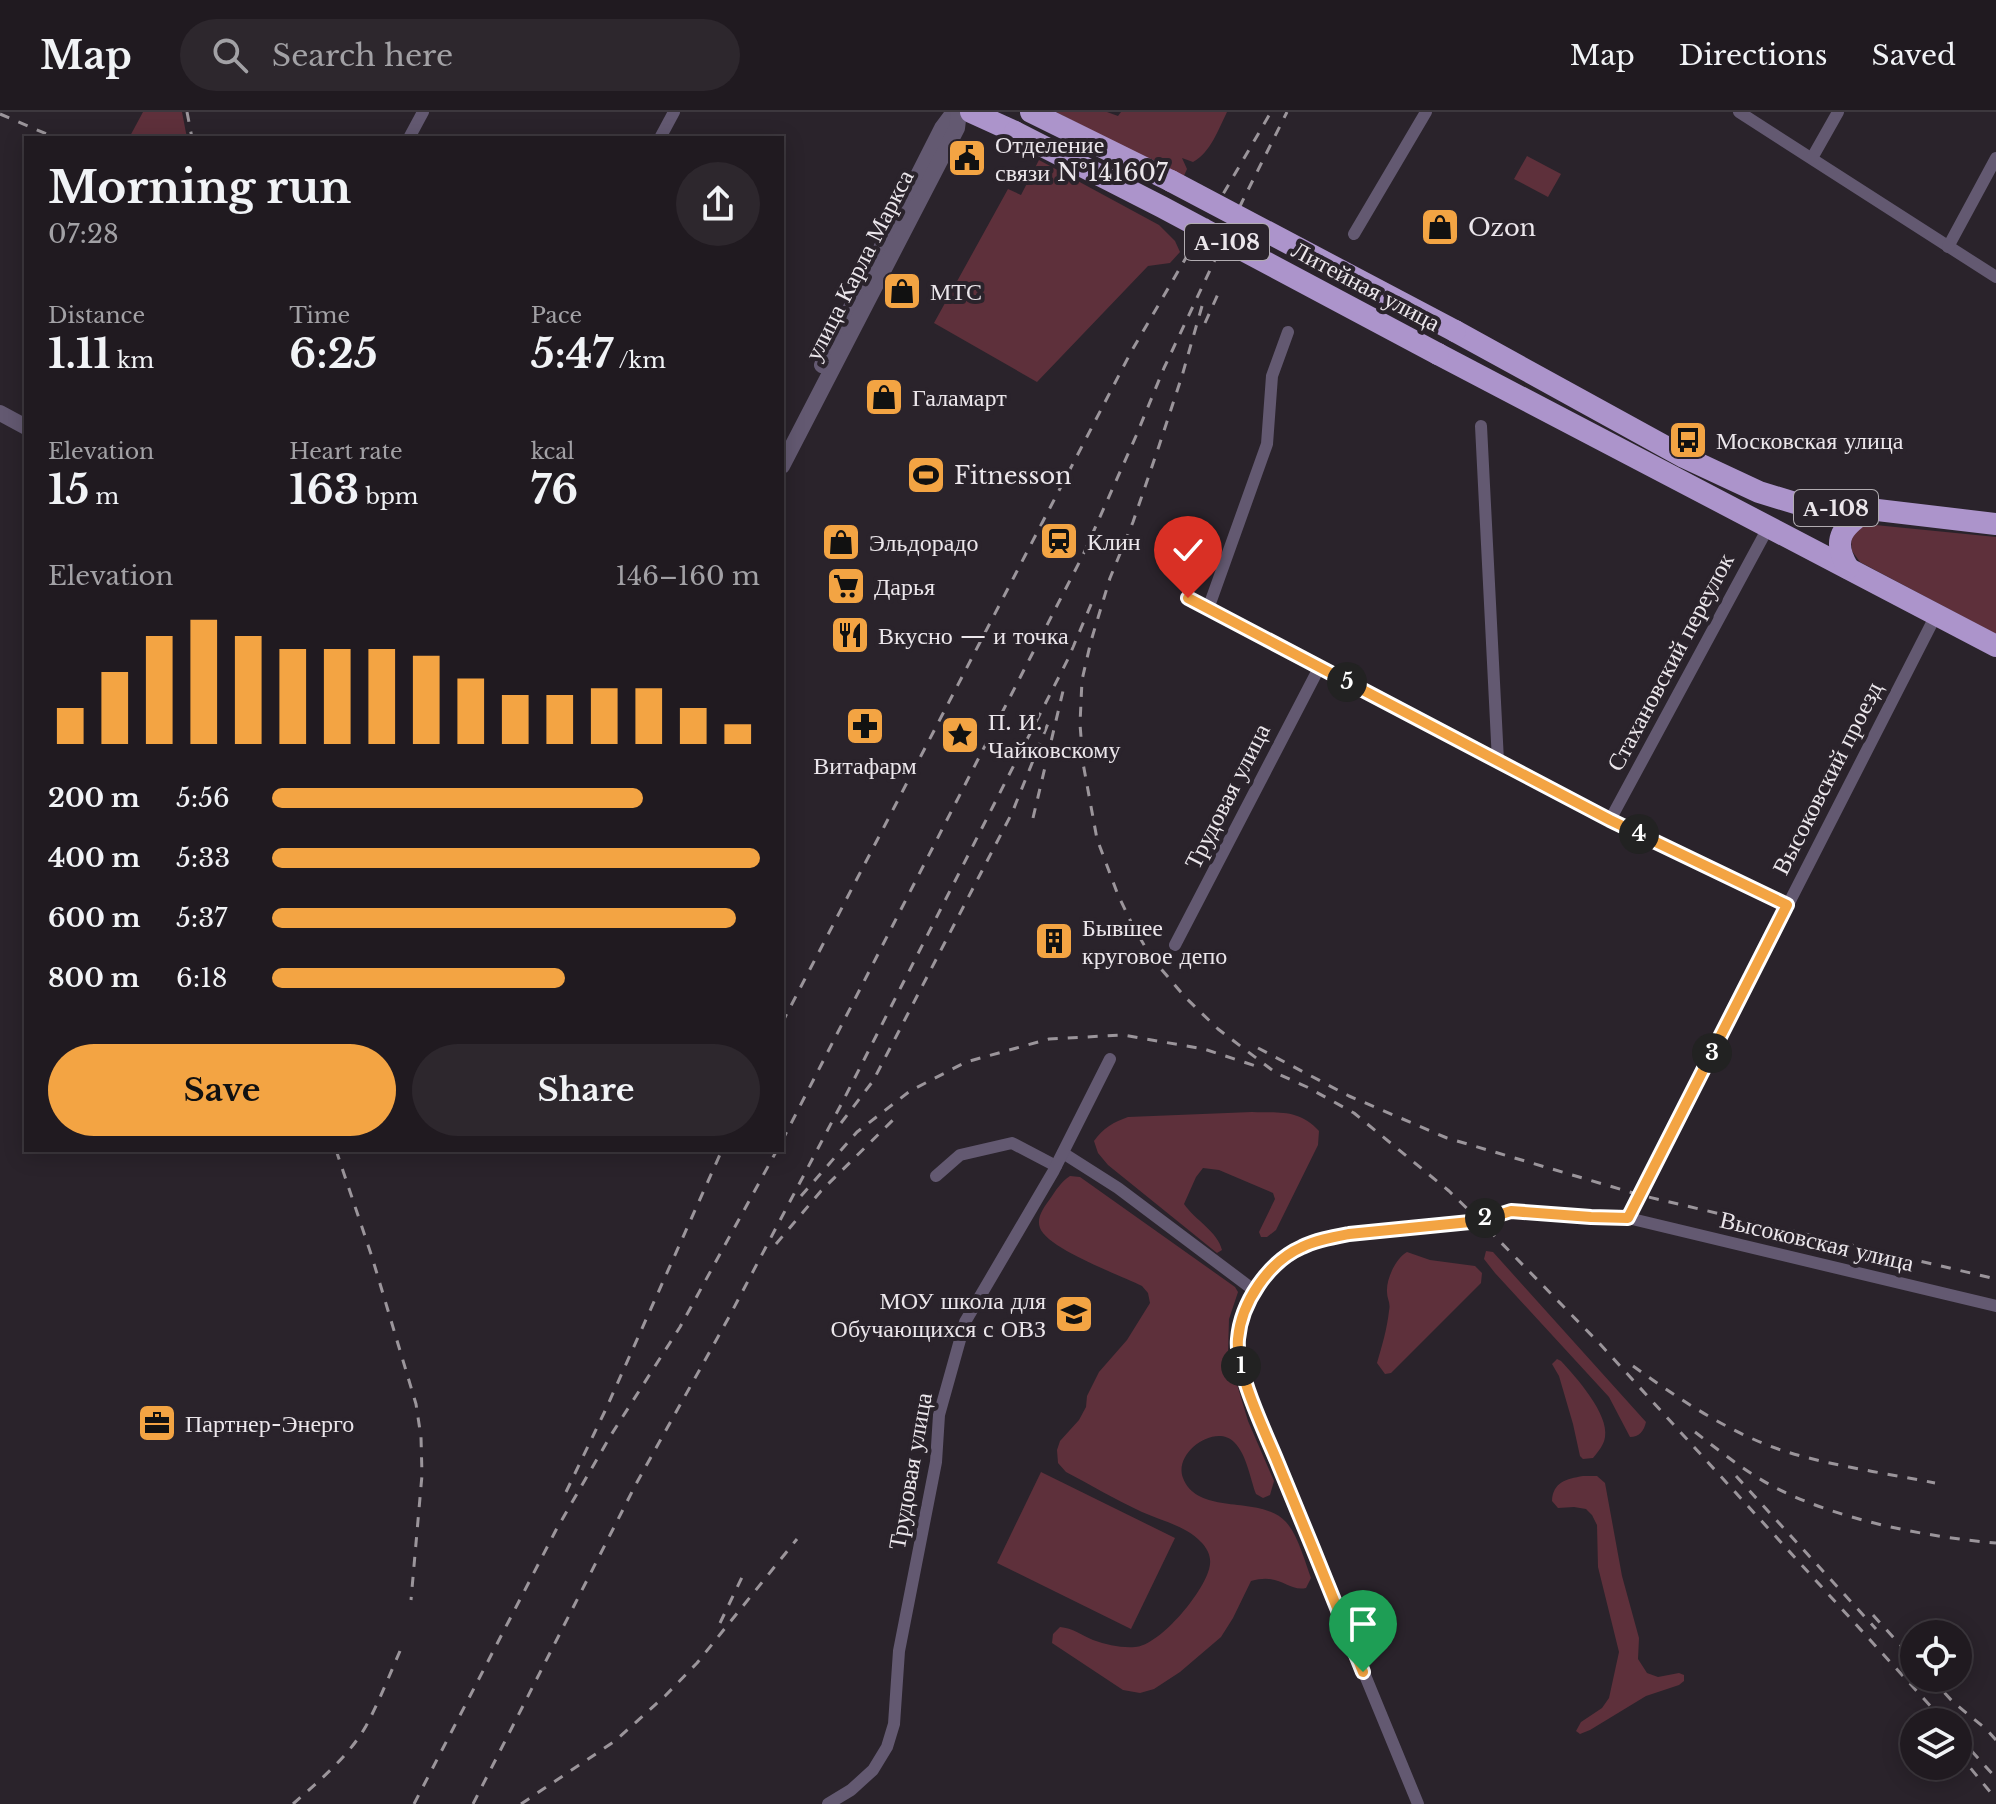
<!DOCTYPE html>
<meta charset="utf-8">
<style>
:root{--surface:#201a20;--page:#2d272d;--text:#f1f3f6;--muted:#a2a1a5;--line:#3d383e;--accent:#f3a443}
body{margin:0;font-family:"Libre Baskerville",serif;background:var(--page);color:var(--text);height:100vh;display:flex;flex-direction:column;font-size:30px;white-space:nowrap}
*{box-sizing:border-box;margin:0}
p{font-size:26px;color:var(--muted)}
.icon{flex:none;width:44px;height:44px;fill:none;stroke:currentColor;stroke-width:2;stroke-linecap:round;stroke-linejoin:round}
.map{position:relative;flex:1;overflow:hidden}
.sheet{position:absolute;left:24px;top:24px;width:760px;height:1016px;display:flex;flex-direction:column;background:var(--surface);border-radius:0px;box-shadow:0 4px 20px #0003,0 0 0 2px var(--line)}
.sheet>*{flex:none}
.controls{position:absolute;left:1900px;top:1508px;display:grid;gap:16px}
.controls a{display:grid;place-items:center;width:72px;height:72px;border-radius:50%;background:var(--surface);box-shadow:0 4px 20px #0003,0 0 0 2px var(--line);font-size:40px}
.pin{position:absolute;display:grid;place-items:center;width:68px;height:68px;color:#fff;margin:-82px -34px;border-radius:50% 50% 50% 0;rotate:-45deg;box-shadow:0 0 8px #0007}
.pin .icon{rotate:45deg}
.km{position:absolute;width:40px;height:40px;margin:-20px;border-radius:50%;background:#222;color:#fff;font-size:22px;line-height:40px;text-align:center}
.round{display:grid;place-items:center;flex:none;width:84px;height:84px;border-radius:42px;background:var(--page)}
.summary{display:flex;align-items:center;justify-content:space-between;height:136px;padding:0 24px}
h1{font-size:44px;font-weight:800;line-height:60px}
.stats{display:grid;grid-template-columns:repeat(3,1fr);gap:12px;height:136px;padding:8px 24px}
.stats div{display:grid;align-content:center}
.stats b{font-size:40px;font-weight:800}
.stats small{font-size:22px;font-weight:400}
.stats p{font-size:22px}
.chart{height:224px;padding:16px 24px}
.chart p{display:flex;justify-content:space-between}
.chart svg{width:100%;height:144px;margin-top:8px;stroke:var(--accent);stroke-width:6}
.cta{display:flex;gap:16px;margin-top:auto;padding:16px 24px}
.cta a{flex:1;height:92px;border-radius:48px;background:var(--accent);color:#111;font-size:32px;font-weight:800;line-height:92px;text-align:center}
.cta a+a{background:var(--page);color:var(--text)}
ul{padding:0 24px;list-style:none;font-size:26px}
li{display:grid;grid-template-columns:128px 96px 1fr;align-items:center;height:60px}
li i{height:20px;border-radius:10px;background:var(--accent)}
header{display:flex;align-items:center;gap:48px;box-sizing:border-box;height:112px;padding:0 40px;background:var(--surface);border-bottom:2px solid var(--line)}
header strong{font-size:38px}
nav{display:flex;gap:44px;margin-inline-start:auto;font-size:28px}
.search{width:560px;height:72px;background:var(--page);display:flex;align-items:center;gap:20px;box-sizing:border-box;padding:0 28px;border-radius:44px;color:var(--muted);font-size:30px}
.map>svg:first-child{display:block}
</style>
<header>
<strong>Map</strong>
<div class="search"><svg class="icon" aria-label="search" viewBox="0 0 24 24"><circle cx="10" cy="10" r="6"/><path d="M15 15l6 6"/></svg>Search here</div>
<nav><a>Map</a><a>Directions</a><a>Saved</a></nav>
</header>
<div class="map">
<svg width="1996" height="1692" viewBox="0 0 1996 1692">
<rect width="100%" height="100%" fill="#2a232b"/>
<g fill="#5e303b">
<path d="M 143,0 L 182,0 L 187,26 L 129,26 Z"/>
<path d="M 1056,0 L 1107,0 L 1118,4 L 1121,0 L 1227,0 C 1218,18 1211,40 1193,50 L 1182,46 L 1187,57 L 1183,66 Z"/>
<path d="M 1527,44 L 1561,62 L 1548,85 L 1514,67 Z"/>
<path d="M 1039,48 L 1159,113 L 1175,129 L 1180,140 L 1170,151 L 1148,154 L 1037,270 L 934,211 L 1008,77 L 1021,83 Z"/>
<path d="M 1865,412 L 1996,425 L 1996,522 L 1860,450 L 1852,439 L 1851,425 Z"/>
<path d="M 1252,1000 C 1279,1001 1299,997 1319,1019 L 1318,1033 L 1276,1118 L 1267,1125 L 1261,1125 L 1259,1120 L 1275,1087 L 1273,1081 L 1219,1058 L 1203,1056 L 1196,1065 L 1184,1092 C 1195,1108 1218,1120 1222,1138 L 1217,1141 L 1108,1053 L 1098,1041 L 1094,1029 C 1103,1016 1114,1010 1128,1005 Z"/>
<path d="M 1070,1064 L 1080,1065 L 1235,1175 L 1238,1180 L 1229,1207 L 1228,1242 L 1248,1309 L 1274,1369 L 1270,1383 L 1263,1386 L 1256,1382 C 1250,1366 1247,1343 1234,1330 C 1215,1311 1173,1341 1183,1366 C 1198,1405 1261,1382 1286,1410 C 1298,1423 1305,1450 1311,1466 L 1306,1476 C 1288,1480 1280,1460 1251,1469 L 1233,1506 L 1221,1525 L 1180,1560 L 1154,1577 L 1140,1581 L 1123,1578 L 1052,1531 L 1053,1522 L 1060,1515 C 1073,1516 1081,1523 1093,1528 C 1107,1533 1121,1536 1135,1535 C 1160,1534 1208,1476 1210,1452 C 1211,1444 1207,1436 1201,1430 C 1186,1414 1162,1409 1142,1400 C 1116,1388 1091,1373 1066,1360 L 1058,1351 L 1057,1338 L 1060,1329 L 1079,1308 L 1086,1295 L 1087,1284 L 1099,1260 L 1127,1228 L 1150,1191 L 1148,1181 L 1142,1174 C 1120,1163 1048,1137 1040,1116 C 1036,1106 1044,1095 1050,1087 C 1056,1078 1061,1070 1070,1064 Z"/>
<path d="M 1486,1139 L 1493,1140 L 1646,1310 C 1644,1319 1639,1325 1630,1325 L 1609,1285 L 1495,1161 L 1484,1147 Z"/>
<path d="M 1407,1140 L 1430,1148 L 1475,1154 L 1482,1161 L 1481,1171 L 1391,1261 L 1385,1262 L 1377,1251 C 1382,1234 1387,1217 1389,1199 C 1391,1191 1387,1187 1387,1180 C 1386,1167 1396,1146 1407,1140 Z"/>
<path d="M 1557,1247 L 1561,1249 C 1576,1265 1609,1302 1605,1325 C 1604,1333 1598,1340 1593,1346 L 1583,1347 L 1580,1344 L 1573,1312 L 1559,1264 L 1552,1252 Z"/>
<path d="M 1041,1360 L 1175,1426 L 1131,1517 L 997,1451 Z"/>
<path d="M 1583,1364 L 1597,1364 L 1605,1371 L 1622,1464 L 1639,1526 L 1638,1547 L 1647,1561 L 1658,1565 L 1679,1561 L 1684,1563 L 1684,1569 L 1679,1573 L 1646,1584 L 1590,1618 L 1580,1622 L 1576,1619 L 1581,1610 L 1602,1596 L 1609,1586 L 1619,1540 L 1598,1455 L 1597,1413 L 1592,1403 L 1586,1397 L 1574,1395 L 1558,1396 L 1552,1389 C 1553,1370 1566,1367 1583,1364 Z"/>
</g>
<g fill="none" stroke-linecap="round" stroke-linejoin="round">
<g stroke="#635971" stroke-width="12">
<path d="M 1739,0 L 1996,165"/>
<path d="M 409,26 L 423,0"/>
<path d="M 660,26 L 674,0"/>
<path d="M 1812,46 L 1838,0"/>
<path d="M 1354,122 L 1426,0"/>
<path d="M 1948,135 L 1996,46"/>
<path d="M 1481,314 L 1498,649"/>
<path d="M 1188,486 L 1610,708 L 1787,793"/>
<path d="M 1208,497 L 1267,332 L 1272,264 L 1288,220"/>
<path d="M 1610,708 L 1769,414"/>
<path d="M 1175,833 L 1319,556"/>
<path d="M 1063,1041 L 1118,1076 L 1255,1179"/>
<path d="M 936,1064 L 960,1043 L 1012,1031 L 1056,1054"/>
<path d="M 1628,1106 L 1936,503"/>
<path d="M 828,1692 L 851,1678 L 873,1658 L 887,1635 L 894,1612 L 899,1539 L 936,1350 L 939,1303 L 965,1210 L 1053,1060 L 1110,947"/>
<path d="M 1418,1692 L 1257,1301 C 1250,1280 1239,1257 1238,1235 C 1236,1198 1268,1151 1301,1135 C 1316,1128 1333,1125 1349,1122 L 1480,1109 L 1511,1099 L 1628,1106 L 1996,1194"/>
</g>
<g stroke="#635971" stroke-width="16">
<path d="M 822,253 L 942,16 L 954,0"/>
<path d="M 0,301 L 26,315"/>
<path d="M 782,354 L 957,16 L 959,0"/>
</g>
<g stroke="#ac94cb" stroke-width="22">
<path d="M 971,0 L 1015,20"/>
<path d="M 1031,0 L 1171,69"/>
<path d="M 1455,219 L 1684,345 L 1759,380 L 1805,394 L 1869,397 L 1996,412"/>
<path d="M 1438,242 L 1996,534"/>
<path d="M 1848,456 C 1830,426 1844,414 1869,397"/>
</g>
<g stroke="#9b959b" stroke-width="3" stroke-dasharray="10 10" stroke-linecap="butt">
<path d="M 187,0 L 192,26"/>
<path d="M 0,2 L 56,26"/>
<path d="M 1202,194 L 1182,264 L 1159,334 L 1133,410 L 1110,466 L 1091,529 L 1082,568 L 1080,612 L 1083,651 L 1097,727 L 1118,783 L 1132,812 L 1151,845 L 1185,885 L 1218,917 L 1276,961 L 1307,975 L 1354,1001 L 1449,1079 L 1480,1109 L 1600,1232 L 1945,1610"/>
<path d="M 1205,211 L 1218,182"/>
<path d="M 1033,706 L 1063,579"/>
<path d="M 782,911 L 1131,240 L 1271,0"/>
<path d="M 1258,936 L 1349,984 L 1447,1026 L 1640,1083 L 1996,1167"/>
<path d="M 841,1011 L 873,969 L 1012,701 L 1051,604"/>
<path d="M 782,1029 L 1083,443 L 1136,324 L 1164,256 L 1242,90 L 1287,0"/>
<path d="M 336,1038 L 372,1145 L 416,1292 L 421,1325 L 422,1363 L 411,1488"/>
<path d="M 801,1084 L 857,1020 L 910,979 L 966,950 L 1049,927 L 1123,923 L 1204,937 L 1259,955"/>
<path d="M 776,1132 L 821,1079 L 897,1004"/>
<path d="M 1633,1254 C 1679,1287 1729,1321 1784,1339 C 1832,1354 1885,1361 1935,1371"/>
<path d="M 1695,1320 C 1721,1340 1747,1361 1776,1376 C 1839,1408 1926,1425 1996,1431"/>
<path d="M 1736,1364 L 1876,1517"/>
<path d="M 566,1380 L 605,1299 L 722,1038"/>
<path d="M 1873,1503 L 1914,1548"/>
<path d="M 720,1511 L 746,1457"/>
<path d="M 1931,1566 L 1953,1590 L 1986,1617 L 1996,1628"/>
<path d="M 1958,1624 L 1996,1666"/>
<path d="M 1958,1641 L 1996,1687"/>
<path d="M 293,1692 C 319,1669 349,1644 366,1614 C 379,1590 389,1564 400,1539"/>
<path d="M 414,1692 L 556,1418 L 611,1323 L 680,1215 L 777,1038"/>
<path d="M 473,1692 L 636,1372 L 729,1205 L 844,987 L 1068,547 L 1095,483"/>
<path d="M 521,1692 L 615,1629 L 665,1584 L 697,1551 L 797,1427"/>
</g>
<g stroke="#ac94cb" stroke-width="22">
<path d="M 1015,20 L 1162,95 L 1438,242"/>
<path d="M 1171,69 L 1455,219"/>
</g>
</g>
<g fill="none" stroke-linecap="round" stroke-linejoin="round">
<defs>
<path id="route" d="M 1188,486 L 1610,708 L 1787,793 L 1628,1106 L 1591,1105 L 1511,1099 L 1480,1109 L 1349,1122 C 1333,1125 1316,1128 1302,1135 C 1268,1150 1241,1191 1238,1227 C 1235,1258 1265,1320 1277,1349 C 1306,1419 1335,1490 1363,1560"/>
</defs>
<use href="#route" stroke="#fff" stroke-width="16"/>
<use href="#route" stroke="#f3a443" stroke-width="10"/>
</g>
<defs>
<symbol id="civic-square" viewBox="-11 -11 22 22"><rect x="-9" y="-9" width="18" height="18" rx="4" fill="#f3a443" stroke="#2a232b"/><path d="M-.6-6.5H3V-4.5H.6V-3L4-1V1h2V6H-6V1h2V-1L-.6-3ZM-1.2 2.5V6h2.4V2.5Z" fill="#111"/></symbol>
<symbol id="shop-square" viewBox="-11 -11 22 22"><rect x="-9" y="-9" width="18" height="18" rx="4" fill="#f3a443" stroke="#2a232b"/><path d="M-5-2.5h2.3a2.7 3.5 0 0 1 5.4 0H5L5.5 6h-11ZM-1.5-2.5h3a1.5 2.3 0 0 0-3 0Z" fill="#111"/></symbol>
<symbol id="bus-square" viewBox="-11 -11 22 22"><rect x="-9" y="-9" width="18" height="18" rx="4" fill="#f3a443" stroke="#2a232b"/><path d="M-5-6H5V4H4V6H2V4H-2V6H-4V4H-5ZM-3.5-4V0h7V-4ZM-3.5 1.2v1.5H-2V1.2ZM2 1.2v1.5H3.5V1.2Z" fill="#111"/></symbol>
<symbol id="stadium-square" viewBox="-11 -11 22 22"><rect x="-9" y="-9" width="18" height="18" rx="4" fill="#f3a443" stroke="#2a232b"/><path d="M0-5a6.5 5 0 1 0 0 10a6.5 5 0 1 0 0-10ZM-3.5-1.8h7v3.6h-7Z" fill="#111"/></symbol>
<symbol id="station-square" viewBox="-11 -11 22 22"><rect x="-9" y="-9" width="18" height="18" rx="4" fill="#f3a443" stroke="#2a232b"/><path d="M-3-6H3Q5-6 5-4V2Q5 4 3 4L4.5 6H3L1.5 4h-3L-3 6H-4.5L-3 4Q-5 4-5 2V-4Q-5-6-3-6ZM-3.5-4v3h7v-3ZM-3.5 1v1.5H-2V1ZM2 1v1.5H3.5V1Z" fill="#111"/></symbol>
<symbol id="supermarket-square" viewBox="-11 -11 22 22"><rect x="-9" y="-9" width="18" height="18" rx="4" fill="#f3a443" stroke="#2a232b"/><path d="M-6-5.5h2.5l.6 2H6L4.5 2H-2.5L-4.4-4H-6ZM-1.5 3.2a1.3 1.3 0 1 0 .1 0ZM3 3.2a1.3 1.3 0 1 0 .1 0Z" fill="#111"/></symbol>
<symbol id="restaurant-square" viewBox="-11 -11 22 22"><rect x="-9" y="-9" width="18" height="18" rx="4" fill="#f3a443" stroke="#2a232b"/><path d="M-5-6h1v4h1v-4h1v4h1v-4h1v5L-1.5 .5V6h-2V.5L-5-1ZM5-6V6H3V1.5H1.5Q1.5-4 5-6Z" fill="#111"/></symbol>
<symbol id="pharmacy-square" viewBox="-11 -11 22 22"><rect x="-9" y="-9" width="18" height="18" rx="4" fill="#f3a443" stroke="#2a232b"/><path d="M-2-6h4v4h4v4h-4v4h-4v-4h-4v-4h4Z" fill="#111"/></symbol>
<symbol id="sight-square" viewBox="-11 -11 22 22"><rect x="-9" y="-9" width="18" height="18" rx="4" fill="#f3a443" stroke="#2a232b"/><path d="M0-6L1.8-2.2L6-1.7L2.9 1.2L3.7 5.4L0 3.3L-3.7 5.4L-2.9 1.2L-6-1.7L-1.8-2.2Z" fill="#111"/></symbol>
<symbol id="building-square" viewBox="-11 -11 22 22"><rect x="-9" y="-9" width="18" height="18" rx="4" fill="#f3a443" stroke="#2a232b"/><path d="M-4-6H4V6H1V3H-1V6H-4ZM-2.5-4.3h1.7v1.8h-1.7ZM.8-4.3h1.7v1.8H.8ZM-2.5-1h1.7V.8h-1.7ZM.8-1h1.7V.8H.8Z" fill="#111"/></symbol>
<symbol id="school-square" viewBox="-11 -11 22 22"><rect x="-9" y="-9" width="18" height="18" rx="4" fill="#f3a443" stroke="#2a232b"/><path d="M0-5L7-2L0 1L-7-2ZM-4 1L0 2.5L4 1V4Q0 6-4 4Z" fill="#111"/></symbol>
<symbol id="office-square" viewBox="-11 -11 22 22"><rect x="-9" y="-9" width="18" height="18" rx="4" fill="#f3a443" stroke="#2a232b"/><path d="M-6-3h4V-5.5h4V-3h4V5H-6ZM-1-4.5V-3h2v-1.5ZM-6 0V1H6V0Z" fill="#111"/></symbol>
</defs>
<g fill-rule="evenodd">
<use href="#civic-square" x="945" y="24" width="44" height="44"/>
<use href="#shop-square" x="1418" y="93" width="44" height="44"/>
<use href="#shop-square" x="880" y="157" width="44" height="44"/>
<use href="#shop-square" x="862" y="263" width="44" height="44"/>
<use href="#bus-square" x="1666" y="306" width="44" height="44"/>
<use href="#stadium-square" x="904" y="341" width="44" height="44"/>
<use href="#station-square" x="1037" y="407" width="44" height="44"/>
<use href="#shop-square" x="819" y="408" width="44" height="44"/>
<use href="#supermarket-square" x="824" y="452" width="44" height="44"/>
<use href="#restaurant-square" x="828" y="501" width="44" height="44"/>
<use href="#pharmacy-square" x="843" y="592" width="44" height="44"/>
<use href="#sight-square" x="938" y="601" width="44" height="44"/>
<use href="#building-square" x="1032" y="807" width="44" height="44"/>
<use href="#school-square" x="1052" y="1180" width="44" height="44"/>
<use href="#office-square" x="135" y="1289" width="44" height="44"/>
</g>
<g text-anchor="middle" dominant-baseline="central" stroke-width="8" stroke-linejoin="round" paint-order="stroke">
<g fill="#2a232b" stroke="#b1acb1" stroke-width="2">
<rect x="1185" y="112" width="84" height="36" rx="6"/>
<rect x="1794" y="378" width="84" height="36" rx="6"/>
</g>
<g font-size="22" font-weight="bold" fill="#ebe6eb">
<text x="1227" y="130">А-108</text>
<text x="1836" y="396">А-108</text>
</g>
<g font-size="24" fill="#ebe6eb" stroke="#2a232b" text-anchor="start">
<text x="995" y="32">Отделение<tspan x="995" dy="28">связи №141607</tspan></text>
<text x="1468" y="115">Ozon</text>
<text x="930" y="179">МТС</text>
<text x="912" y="285">Галамарт</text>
<text x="1716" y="328">Московская улица</text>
<text x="954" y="363">Fitnesson</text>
<text x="1087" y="429">Клин</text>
<text x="869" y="430">Эльдорадо</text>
<text x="874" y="474">Дарья</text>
<text x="878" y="523">Вкусно — и точка</text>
<text x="988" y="609">П. И.<tspan x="988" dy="28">Чайковскому</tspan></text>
<text x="865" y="653" text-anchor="middle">Витафарм</text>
<text x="1082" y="815">Бывшее<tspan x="1082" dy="28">круговое депо</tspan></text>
<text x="1046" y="1188" text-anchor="end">МОУ школа для<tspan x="1046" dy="28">Обучающихся с ОВЗ</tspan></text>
<text x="185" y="1311">Партнер-Энерго</text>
</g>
<g font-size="24" fill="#ebe6eb" stroke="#2a232b">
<text transform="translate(859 153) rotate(-63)">улица Карла Маркса</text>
<text transform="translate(1366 174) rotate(28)">Литейная улица</text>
<text transform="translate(1670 550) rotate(-62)">Стахановский переулок</text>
<text transform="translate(1827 666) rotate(-63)">Высоковский проезд</text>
<text transform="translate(1227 684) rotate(-63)">Трудовая улица</text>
<text transform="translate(1817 1129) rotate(13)">Высоковская улица</text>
<text transform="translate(910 1359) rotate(-80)">Трудовая улица</text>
</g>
</g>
</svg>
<div class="controls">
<a><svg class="icon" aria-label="locate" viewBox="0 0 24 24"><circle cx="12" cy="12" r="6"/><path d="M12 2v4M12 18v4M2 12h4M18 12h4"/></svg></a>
<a><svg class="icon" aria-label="layers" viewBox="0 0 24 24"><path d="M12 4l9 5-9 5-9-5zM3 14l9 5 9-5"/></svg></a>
</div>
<div class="pin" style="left:1363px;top:1560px;background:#1e9e55"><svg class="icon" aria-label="arrive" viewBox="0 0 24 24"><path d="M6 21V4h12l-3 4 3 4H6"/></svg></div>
<div class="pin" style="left:1188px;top:486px;background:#d93025"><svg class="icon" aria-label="check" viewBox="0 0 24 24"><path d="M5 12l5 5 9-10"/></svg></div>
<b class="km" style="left:1241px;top:1254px">1</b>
<b class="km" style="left:1485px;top:1106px">2</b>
<b class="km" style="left:1712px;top:941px">3</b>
<b class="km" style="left:1639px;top:722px">4</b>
<b class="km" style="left:1347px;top:570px">5</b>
<section class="sheet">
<div class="summary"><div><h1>Morning run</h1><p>07:28</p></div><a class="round"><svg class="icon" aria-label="share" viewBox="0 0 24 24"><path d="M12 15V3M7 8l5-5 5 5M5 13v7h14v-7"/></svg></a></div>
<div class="stats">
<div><p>Distance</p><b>1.11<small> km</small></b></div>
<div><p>Time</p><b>6:25</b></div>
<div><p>Pace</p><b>5:47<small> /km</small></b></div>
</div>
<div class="stats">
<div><p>Elevation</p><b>15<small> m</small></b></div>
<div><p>Heart rate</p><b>163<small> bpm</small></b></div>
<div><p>kcal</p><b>76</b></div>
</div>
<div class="chart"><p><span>Elevation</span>146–160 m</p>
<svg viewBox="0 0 160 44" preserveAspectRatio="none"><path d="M5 44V33M15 44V22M25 44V11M35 44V6M45 44V11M55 44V15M65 44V15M75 44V15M85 44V17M95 44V24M105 44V29M115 44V29M125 44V27M135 44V27M145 44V33M155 44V38"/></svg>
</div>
<ul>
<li><b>200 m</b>5:56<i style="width:76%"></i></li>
<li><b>400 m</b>5:33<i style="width:100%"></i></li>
<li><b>600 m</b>5:37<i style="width:95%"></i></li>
<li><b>800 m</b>6:18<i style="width:60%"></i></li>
</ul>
<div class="cta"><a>Save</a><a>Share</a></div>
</section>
</div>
